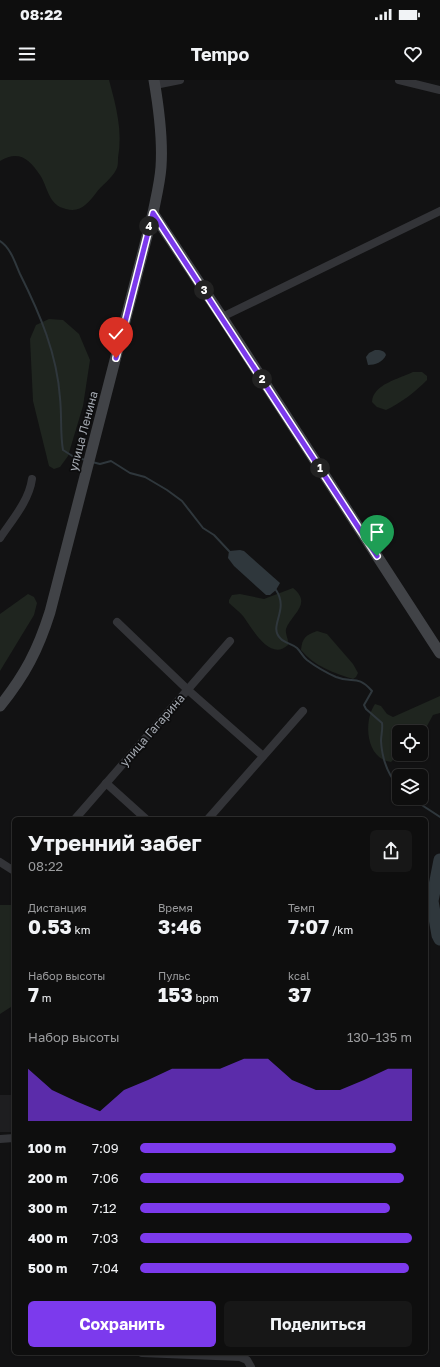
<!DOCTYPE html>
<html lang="ru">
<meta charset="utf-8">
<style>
:root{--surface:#0e0e0e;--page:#171717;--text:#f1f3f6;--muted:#9b9c9e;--line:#2e2e2e;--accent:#7c3aed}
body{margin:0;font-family:"Golos Text",sans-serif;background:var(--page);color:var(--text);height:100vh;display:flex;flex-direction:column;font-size:15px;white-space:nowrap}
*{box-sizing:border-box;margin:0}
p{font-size:13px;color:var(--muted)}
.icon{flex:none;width:22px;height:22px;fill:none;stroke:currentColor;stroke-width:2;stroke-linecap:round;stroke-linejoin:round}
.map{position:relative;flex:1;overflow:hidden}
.drawer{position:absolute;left:12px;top:737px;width:416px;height:538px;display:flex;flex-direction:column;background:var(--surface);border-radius:6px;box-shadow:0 1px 3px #0004,0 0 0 1px var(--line)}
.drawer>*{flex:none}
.tools{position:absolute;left:392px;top:645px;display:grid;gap:8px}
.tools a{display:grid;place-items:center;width:36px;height:36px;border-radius:6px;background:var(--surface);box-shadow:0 1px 3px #0004,0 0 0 1px var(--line);font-size:20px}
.pin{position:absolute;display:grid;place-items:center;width:34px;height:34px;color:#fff;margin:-41px -17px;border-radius:50% 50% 50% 0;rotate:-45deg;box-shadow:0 0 4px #0007}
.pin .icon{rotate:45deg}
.km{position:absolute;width:20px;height:20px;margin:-10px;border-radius:50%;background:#222;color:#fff;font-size:11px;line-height:20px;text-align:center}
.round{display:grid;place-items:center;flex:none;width:42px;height:42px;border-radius:6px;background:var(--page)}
.summary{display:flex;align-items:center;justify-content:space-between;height:68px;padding:0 16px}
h1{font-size:22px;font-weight:700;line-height:30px}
.metrics{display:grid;grid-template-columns:repeat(3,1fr);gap:6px;height:68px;padding:4px 16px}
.metrics div{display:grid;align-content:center}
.metrics b{font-size:20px;font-weight:700}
.metrics small{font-size:11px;font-weight:400}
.metrics p{font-size:11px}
.chart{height:112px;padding:8px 16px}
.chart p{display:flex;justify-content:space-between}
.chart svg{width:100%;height:72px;margin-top:4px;fill:var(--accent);opacity:.7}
.button{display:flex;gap:8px;margin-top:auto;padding:8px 16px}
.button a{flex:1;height:46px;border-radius:6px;background:var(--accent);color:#fff;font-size:16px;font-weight:700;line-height:46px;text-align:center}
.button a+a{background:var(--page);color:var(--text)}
ul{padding:0 16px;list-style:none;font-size:13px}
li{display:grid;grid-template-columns:64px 48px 1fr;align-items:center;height:30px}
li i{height:10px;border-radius:5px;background:var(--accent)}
.status{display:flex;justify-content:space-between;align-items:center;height:28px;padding:0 20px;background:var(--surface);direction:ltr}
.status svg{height:11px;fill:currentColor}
header{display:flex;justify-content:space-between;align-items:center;height:52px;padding:0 16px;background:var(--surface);font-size:18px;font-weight:700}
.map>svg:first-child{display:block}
</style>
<div class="status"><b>08:22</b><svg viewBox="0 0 49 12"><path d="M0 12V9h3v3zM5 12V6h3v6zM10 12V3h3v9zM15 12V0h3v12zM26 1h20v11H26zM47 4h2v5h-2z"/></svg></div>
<header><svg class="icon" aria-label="menu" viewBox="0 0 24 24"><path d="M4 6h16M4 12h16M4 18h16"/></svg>Tempo<svg class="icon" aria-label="heart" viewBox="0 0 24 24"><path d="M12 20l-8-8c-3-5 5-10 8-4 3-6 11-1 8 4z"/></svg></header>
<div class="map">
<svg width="440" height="1287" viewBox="0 0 440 1287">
<rect width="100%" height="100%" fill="#121213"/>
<rect fill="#1e1e20" x="0" y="1015" width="14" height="37"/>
<g fill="#1f251f">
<path d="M 0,0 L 109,0 C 116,26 123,51 118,78 C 118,82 118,87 116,90 C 112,98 101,106 96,113 C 88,123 81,133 66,129 C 48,125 48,107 40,95 C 29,78 18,70 0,81 Z"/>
<path d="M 49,239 L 63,240 L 79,254 L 90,280 L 83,326 L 68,376 L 60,387 L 54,389 L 49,386 L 33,321 L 30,259 L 36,245 Z"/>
<path d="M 413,292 L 422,292 L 427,296 L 427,300 C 415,312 401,323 386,330 L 377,327 L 372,322 C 373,304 399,299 413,292 Z"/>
<path d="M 293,508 C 313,524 291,534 286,549 C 285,555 289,559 288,565 C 270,582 252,548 243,536 C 239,531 233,527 229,523 L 229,520 L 232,515 L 240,514 L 264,519 Z"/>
<path d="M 28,514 L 34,517 L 37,523 L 34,535 L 0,591 L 0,534 Z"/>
<path d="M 317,551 L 327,554 L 353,584 L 358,593 L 356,597 L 353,599 C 334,593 314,586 301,570 C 302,558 306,555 317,551 Z"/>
<path d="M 440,616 L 440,633 L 433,635 L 421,657 L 421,652 L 399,652 L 399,674 L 391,682 C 366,679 363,641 375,624 L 381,626 L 387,634 L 393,637 Z"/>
<path d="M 0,825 L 14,825 L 14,925 L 0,934 Z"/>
</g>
<g fill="#2f373c">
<path d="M 375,270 C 380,270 384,270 386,275 C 383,282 375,285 368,285 L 366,277 L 369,273 Z"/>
<path d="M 240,470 L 244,471 L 280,503 L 276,510 L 270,515 L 266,515 L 234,486 L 228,478 L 229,471 Z"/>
</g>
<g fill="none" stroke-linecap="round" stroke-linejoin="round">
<g stroke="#2f373c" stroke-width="2">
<path d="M 0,161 C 11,168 15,183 20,194 C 40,234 57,274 60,318 C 62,336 60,353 63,370 L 74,377 L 86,380"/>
<path d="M 92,382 L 100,384 L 111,381 L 130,393 L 145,397 L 167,410 L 182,421 L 203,448 L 214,455 L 229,471"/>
<path d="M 276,510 C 290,531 267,546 281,559 C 285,563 292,564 297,568 C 301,572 303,577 307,580 C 315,586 327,593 336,597 C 353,604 357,594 372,611 L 364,625 L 366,629 L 382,643 C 383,649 381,655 381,661 C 382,678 388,695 399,707"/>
<path d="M 411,718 L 440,737"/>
</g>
<path stroke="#2f373c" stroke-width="13" d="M 440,780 L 432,821 L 438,855 L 440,859"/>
<g stroke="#333438" stroke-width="8">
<path d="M 399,0 L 440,10"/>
<path d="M 155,5 L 180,0"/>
<path d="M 222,237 L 440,131"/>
<path d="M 0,458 C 12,440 29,421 32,399"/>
<path d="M 117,542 L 188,610 L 263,676"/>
<path d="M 106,703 L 146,739"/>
<path d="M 75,739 L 230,561"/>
<path d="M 208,739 L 303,631"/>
<path d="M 0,782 L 14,791"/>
<path d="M 0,1059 L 14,1058"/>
<path d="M 142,1273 L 240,1277 L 247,1280 L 251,1287"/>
</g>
<g stroke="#414347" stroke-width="11">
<path d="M 153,133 L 222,237 L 440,573"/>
<path d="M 0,626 C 25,595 38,570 50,532 L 153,133 C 156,118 160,102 161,87 C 163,58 159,29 154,0"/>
</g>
</g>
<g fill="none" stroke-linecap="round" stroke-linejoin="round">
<defs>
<path id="route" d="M 116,278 L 153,133 L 377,476"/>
</defs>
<use href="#route" stroke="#fff" stroke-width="8"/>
<use href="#route" stroke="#7c3aed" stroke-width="5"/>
</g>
<g text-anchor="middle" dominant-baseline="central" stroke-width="3.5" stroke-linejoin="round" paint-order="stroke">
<g font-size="12" fill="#a5aab2" stroke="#0d0d0e">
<text transform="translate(83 351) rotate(-75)">улица Ленина</text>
<text transform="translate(152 650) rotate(-49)">улица Гагарина</text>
</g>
</g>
</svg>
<div class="tools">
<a><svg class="icon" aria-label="locate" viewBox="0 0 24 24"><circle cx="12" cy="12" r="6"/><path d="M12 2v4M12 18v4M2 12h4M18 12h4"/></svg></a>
<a><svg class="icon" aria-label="layers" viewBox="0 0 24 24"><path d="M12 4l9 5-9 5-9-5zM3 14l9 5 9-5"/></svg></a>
</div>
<div class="pin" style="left:377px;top:476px;background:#1e9e55"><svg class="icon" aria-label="arrive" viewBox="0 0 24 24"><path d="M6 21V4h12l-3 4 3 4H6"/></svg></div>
<div class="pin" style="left:116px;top:278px;background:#d93025"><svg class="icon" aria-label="check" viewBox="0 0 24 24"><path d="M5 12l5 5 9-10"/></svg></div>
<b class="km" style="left:320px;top:388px">1</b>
<b class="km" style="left:262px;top:299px">2</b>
<b class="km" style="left:204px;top:210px">3</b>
<b class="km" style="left:149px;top:146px">4</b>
<section class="drawer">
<div class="summary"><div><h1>Утренний забег</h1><p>08:22</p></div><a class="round"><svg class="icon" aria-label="share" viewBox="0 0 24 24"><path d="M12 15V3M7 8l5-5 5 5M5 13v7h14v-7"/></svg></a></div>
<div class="metrics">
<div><p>Дистанция</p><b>0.53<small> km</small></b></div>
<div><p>Время</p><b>3:46</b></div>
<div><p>Темп</p><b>7:07<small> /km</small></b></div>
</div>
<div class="metrics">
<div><p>Набор высоты</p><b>7<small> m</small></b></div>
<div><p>Пульс</p><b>153<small> bpm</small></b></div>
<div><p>kcal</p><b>37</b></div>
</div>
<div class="chart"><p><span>Набор высоты</span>130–135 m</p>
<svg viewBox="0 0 160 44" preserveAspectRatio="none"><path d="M0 44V12L10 25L20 32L30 38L40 25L50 19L60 12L70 12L80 12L90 6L100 6L110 19L120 25L130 25L140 19L150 12L160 12V44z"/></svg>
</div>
<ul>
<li><b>100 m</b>7:09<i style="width:94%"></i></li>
<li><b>200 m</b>7:06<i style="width:97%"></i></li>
<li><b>300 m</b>7:12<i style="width:92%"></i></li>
<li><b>400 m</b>7:03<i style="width:100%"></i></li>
<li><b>500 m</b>7:04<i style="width:99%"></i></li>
</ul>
<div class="button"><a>Сохранить</a><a>Поделиться</a></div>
</section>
</div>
